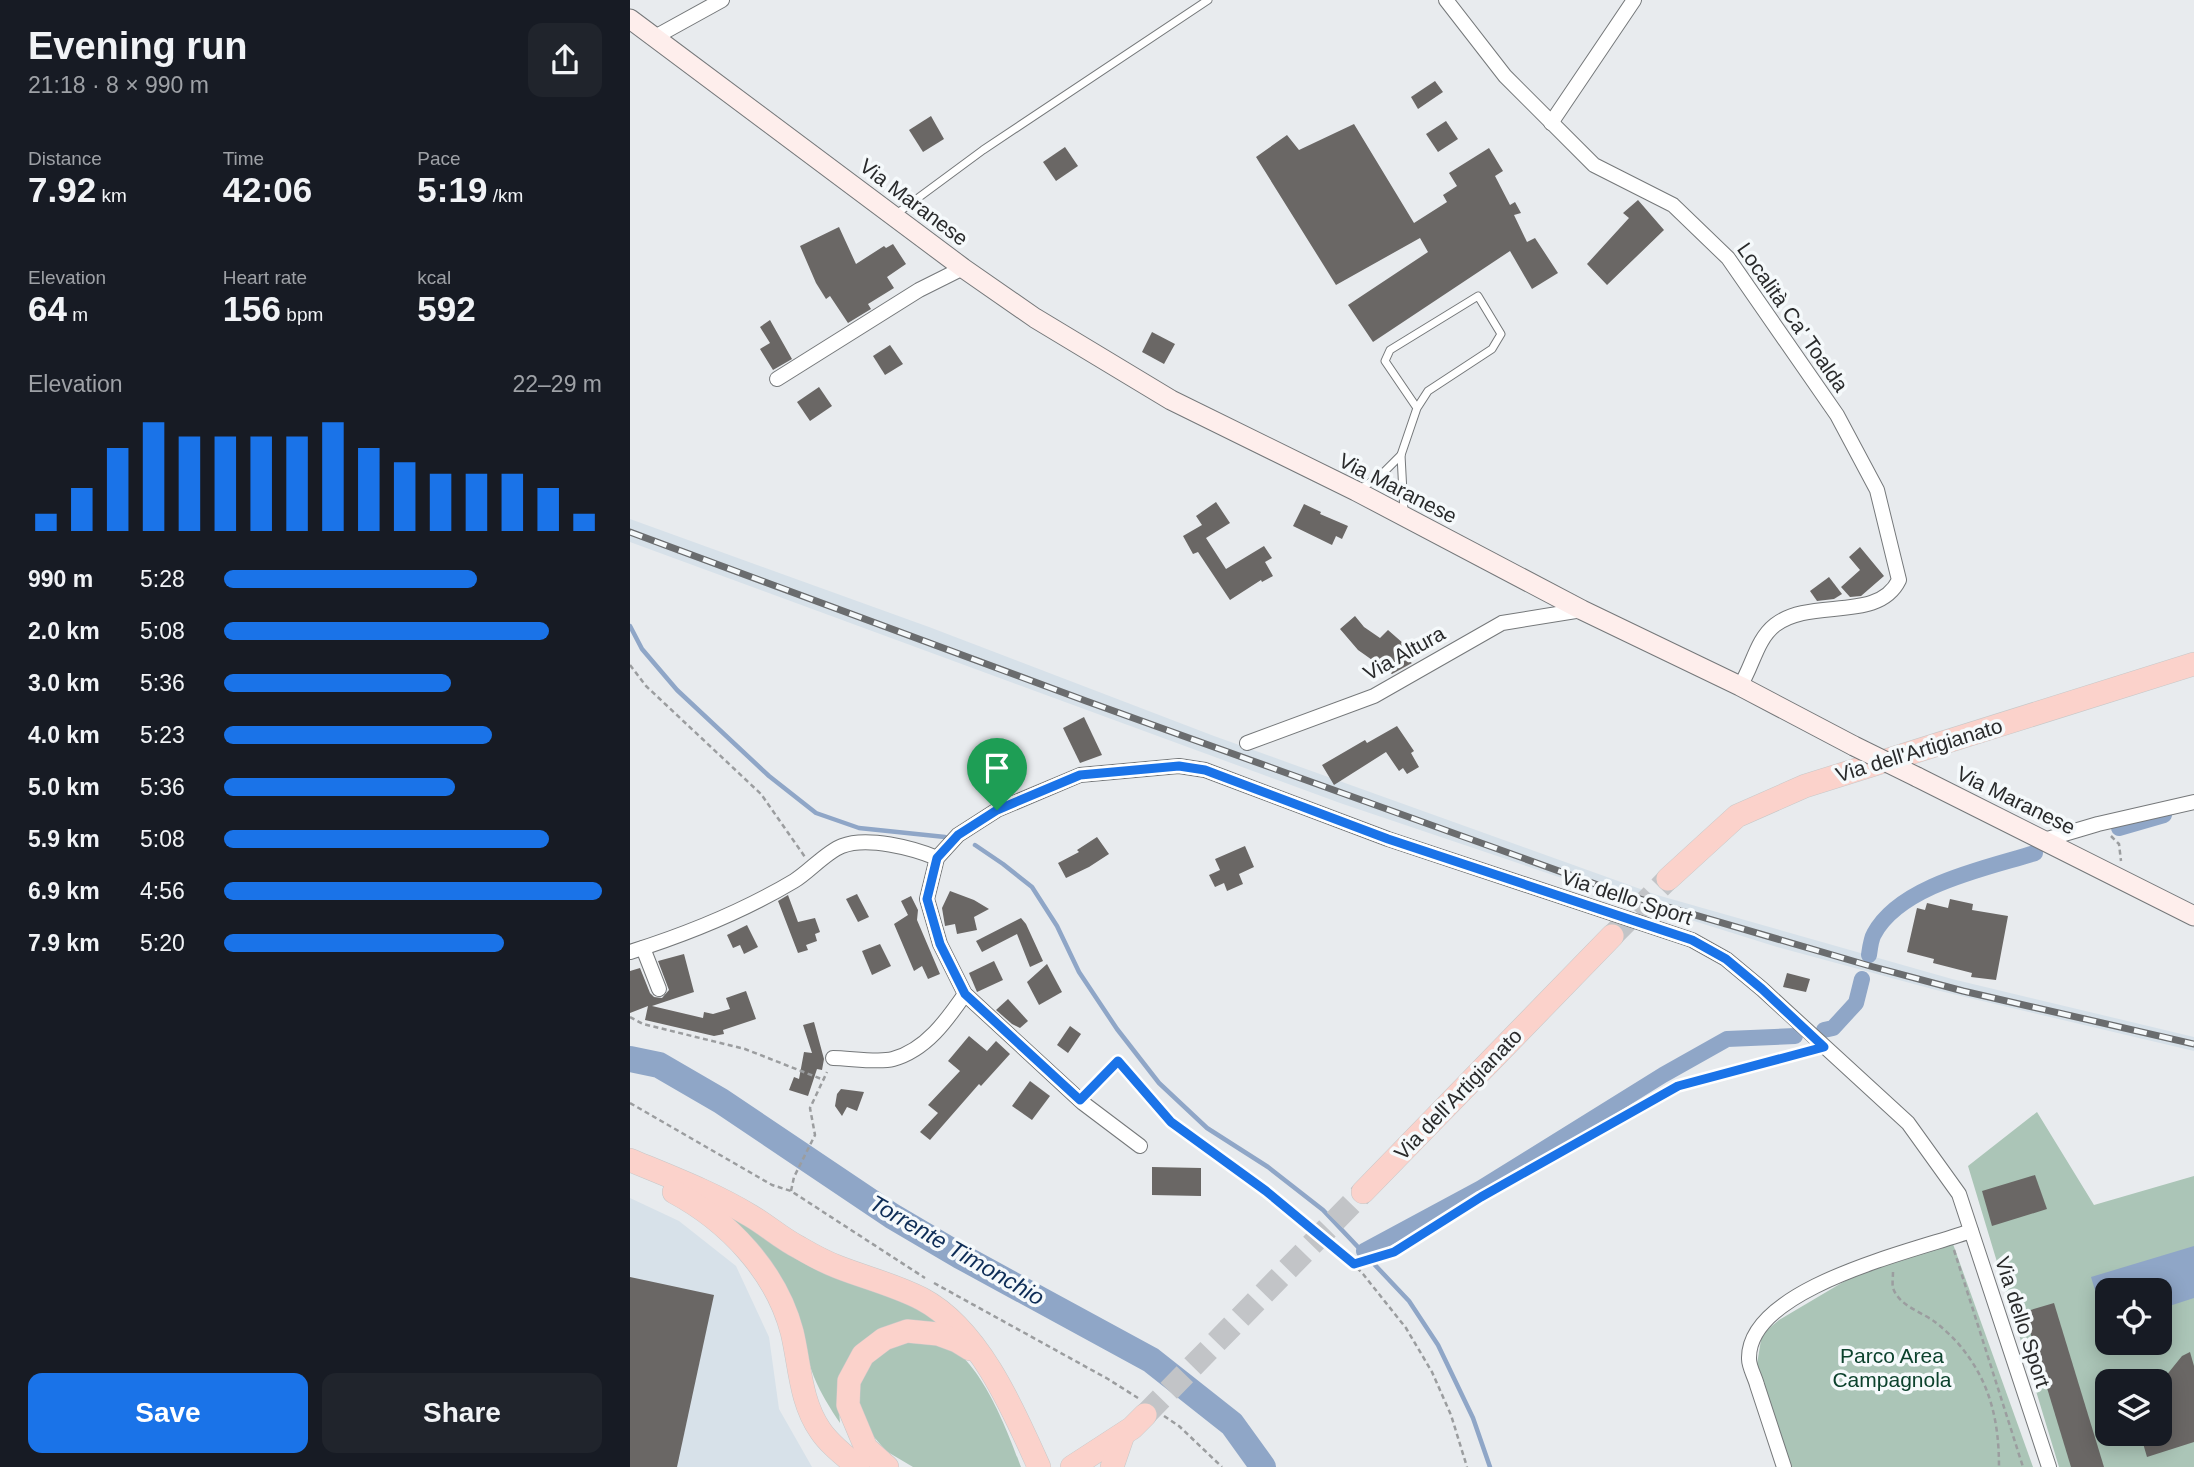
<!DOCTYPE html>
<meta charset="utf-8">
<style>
:root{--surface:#171b24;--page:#20242c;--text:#f1f3f6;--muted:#9ea1a6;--accent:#1a73e8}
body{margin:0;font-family:Arial,sans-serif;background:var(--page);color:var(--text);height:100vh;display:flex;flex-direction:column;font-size:26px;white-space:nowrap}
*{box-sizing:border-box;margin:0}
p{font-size:23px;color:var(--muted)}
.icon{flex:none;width:38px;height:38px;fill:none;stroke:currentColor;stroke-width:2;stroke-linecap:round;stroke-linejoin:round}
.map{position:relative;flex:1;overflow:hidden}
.details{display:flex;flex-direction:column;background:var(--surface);width:630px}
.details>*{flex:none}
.controls{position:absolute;left:1465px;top:1278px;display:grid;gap:14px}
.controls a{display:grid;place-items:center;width:77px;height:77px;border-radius:14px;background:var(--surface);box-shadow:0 4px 18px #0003;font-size:35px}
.pin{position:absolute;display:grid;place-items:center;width:60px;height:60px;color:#fff;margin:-72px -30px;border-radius:50% 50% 50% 0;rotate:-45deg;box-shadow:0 0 7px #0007}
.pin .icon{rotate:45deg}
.round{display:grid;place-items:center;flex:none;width:74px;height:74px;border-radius:14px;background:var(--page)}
.summary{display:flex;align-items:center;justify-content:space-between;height:119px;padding:0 28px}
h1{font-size:38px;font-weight:700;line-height:52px}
.metrics{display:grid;grid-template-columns:repeat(3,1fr);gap:10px;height:119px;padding:7px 28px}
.metrics div{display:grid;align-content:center}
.metrics b{font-size:35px;font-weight:700}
.metrics small{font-size:19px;font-weight:400}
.metrics p{font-size:19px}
.chart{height:196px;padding:14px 28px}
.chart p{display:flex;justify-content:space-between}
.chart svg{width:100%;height:126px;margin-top:7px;stroke:var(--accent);stroke-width:6}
.cta{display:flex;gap:14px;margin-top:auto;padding:14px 28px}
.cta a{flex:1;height:80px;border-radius:14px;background:var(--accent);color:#fff;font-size:28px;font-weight:700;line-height:80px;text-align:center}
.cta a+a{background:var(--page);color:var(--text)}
ul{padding:0 28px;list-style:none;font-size:23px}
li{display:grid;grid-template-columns:112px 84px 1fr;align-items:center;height:52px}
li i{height:18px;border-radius:9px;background:var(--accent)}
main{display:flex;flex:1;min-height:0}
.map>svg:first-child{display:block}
</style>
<main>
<section class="details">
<div class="summary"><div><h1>Evening run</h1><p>21:18 · 8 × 990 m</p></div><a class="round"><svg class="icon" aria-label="share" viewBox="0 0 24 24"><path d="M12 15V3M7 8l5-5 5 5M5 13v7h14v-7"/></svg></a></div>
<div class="metrics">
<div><p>Distance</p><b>7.92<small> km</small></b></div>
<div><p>Time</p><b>42:06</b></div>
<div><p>Pace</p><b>5:19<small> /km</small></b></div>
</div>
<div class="metrics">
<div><p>Elevation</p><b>64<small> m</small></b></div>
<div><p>Heart rate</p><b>156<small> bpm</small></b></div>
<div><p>kcal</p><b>592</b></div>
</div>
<div class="chart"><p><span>Elevation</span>22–29 m</p>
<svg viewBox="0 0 160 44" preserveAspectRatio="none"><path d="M5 44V38M15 44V29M25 44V15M35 44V6M45 44V11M55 44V11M65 44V11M75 44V11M85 44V6M95 44V15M105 44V20M115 44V24M125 44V24M135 44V24M145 44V29M155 44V38"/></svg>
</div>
<ul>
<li><b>990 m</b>5:28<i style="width:67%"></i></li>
<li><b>2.0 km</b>5:08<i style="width:86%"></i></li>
<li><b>3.0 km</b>5:36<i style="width:60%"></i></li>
<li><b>4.0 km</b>5:23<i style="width:71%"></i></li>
<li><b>5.0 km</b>5:36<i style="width:61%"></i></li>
<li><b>5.9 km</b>5:08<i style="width:86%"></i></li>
<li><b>6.9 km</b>4:56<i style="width:100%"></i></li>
<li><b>7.9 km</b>5:20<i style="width:74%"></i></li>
</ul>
<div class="cta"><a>Save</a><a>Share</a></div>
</section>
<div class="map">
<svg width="1564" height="1467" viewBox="0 0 1564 1467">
<rect width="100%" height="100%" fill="#e8ebee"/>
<g fill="#d7e1e9">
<path d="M 0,519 L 299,627 L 584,736 L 1027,895 L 1322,979 L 1564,1037 L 1564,1051 L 1306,990 L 1147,947 L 994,899 L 710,803 L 0,542 Z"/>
<path d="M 0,1198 L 49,1221 L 106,1266 L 139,1337 L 149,1409 L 182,1467 L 0,1467 Z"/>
</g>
<g fill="#abc5b7" fill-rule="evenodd">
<path d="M 1407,1112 L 1464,1205 L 1564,1176 L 1564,1467 L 1429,1467 L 1338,1166 ZM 1477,1290 L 1530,1290 L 1530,1342 L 1477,1342 ZM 1477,1381 L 1530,1381 L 1530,1433 L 1477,1433 Z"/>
<path d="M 85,1205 L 271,1297 L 312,1323 L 270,1323 L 208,1398 L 210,1423 C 200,1408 191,1394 184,1377 C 176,1357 174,1335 167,1315 C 149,1268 125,1236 85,1205 Z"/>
<path d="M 1323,1244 L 1403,1467 L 1161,1467 L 1127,1364 L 1132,1334 L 1149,1320 L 1247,1262 Z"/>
<path d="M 286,1339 C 295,1340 305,1341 313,1344 C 350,1357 378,1432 391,1467 L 283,1467 L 256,1451 L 238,1430 L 229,1401 L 230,1378 L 243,1358 L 263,1343 Z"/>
</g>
<path fill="#8fa6c7" d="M 1564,1246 L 1564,1298 L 1530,1309 L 1530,1290 L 1477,1290 L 1476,1326 L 1461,1277 Z"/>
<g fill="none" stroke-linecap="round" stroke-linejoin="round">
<g stroke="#8fa6c7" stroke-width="4.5">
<path d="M 0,626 L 12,649 L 47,690 L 139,776 L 186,813 L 229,828 L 315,837"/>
<path d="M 345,845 L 373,864 L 402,887 L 427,926 L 449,972 L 487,1029 L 529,1083 L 577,1128 L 638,1167 L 693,1210 L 779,1301 L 808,1345 L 843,1418 L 860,1467"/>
</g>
<g stroke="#8fa6c7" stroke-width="16">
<path d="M 1489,828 L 1534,815"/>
<path d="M 1239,955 C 1240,948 1241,939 1244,934 C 1270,885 1357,868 1405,853"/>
<path d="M 1194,1030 L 1203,1028 L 1226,1003 L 1232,979"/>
<path d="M 734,1251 L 851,1188 L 1033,1075 L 1097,1039 L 1165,1036"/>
</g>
<path stroke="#8fa6c7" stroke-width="26" d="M 0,1059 L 29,1065 L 91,1101 L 262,1216 L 330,1256 L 521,1360 L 602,1424 L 633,1467"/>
</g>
<g fill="#6a6765">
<path d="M 805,81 L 813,92 L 788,109 L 781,97 Z"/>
<path d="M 301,116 L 314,139 L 293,152 L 279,130 Z"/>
<path d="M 816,121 L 828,139 L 808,152 L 796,134 Z"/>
<path d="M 724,124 L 784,223 L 817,202 L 813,195 L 827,186 L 819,173 L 859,148 L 873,171 L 865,176 L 880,205 L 885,202 L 891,213 L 884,215 L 897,242 L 905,238 L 928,273 L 902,289 L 880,251 L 743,342 L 718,305 L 798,252 L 790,238 L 706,285 L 626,157 L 657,135 L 669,150 Z"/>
<path d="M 435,147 L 448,166 L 426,181 L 413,162 Z"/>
<path d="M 1008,200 L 1034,230 L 977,285 L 957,264 L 999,218 L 993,213 Z"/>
<path d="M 209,227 L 226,264 L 254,246 L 256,248 L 263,244 L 276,264 L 257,277 L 264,288 L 238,304 L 241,309 L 218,323 L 200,296 L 196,299 L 186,283 L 170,246 Z"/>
<path d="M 140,320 L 162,359 L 143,370 L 130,349 L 140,343 L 130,327 Z"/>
<path d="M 522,332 L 545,344 L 534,364 L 512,352 Z"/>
<path d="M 260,345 L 273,364 L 255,375 L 243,356 Z"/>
<path d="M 189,387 L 202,406 L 180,421 L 167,402 Z"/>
<path d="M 586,502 L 600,523 L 576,538 L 596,569 L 634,546 L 642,558 L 635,562 L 643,576 L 632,582 L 631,580 L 600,600 L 568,552 L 563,554 L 553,536 L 572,525 L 566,516 Z"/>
<path d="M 674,504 L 691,512 L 690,514 L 718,526 L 712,539 L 706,536 L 702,545 L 663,526 Z"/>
<path d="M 1230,547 L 1254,576 L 1231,596 L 1220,597 L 1211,587 L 1230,570 L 1219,557 Z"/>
<path d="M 1199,577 L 1212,594 L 1204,599 L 1187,601 L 1180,591 Z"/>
<path d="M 725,616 L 734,627 L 750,638 L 758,630 L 774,644 L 766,653 L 782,663 L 762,674 L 728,650 L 710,629 Z"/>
<path d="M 454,717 L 472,755 L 450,763 L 433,728 Z"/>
<path d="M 767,726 L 784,751 L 781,753 L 789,767 L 777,774 L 773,768 L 769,771 L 756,752 L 704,785 L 692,765 L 735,740 L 737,743 Z"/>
<path d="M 467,837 L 479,854 L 459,867 L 436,878 L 428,863 L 449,852 L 447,850 Z"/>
<path d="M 615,846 L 624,867 L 609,874 L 613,884 L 597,891 L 594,883 L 585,887 L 579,875 L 590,870 L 585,859 Z"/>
<path d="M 320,891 L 344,900 L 359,909 L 344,917 L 347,930 L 327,934 L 325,924 L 315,926 L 312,908 Z"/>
<path d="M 227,894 L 239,917 L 228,922 L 216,899 Z"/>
<path d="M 158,895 L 168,922 L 185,918 L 190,932 L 185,934 L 187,941 L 176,945 L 178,950 L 168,953 L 148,901 Z"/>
<path d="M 281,896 L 288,910 L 287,920 L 310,974 L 298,979 L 292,966 L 284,971 L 264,924 L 278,915 L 271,901 Z"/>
<path d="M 1320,899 L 1343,904 L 1342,910 L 1378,916 L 1366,980 L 1341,977 L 1342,973 L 1303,963 L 1304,959 L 1277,952 L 1287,908 L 1295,910 L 1297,903 L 1318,908 Z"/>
<path d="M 391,918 L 396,924 L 413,961 L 400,967 L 387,934 L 352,952 L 346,941 Z"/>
<path d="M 117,925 L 128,947 L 114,954 L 110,945 L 103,948 L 97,935 Z"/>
<path d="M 250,944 L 261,966 L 242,975 L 232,951 Z"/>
<path d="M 54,954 L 64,992 L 22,1006 L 73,1018 L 74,1012 L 83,1014 L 100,1009 L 96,998 L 116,991 L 126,1019 L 93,1030 L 94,1034 L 84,1036 L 15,1020 L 18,1006 L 0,1013 L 0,971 L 10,968 L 20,993 L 24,997 L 32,998 L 39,990 L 28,961 Z"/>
<path d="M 364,961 L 373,980 L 347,992 L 339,973 Z"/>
<path d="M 417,964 L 432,992 L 409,1005 L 397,982 Z"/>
<path d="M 1157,973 L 1180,979 L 1176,992 L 1153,987 Z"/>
<path d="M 378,999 L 398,1021 L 390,1028 L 382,1024 L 366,1010 Z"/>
<path d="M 184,1022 L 194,1059 L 192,1070 L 187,1069 L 178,1096 L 159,1090 L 164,1077 L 169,1079 L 174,1052 L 182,1053 L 173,1025 Z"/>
<path d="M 440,1026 L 451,1034 L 438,1053 L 427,1045 Z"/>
<path d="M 339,1036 L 357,1051 L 366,1041 L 380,1054 L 351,1086 L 349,1084 L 300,1140 L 290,1132 L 308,1113 L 298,1105 L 330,1071 L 318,1061 Z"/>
<path d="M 400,1081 L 420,1096 L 402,1120 L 382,1106 Z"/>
<path d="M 211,1089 L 234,1092 L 227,1111 L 217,1107 L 212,1116 L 205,1106 L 207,1094 Z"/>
<path d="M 522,1167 L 571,1168 L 571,1196 L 522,1195 Z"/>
<path d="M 1405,1175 L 1417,1209 L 1362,1226 L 1352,1191 Z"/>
<path d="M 0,1277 L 84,1295 L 47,1467 L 0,1467 Z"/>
<path d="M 1424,1303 L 1474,1467 L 1441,1467 L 1394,1312 Z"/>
<path d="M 1560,1352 L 1564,1366 L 1564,1442 L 1517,1457 L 1510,1433 L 1530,1433 L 1530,1395 L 1535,1377 L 1552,1356 Z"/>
</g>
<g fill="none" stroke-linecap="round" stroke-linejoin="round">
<g stroke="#c2c4c7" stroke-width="23" stroke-dasharray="23 11" stroke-linecap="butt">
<path d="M 982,936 L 1038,879"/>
<path d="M 515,1415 L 733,1192"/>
</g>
<defs>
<g id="service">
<path d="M 265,215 L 353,150 L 578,0"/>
<path d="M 729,490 L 751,475 L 771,455"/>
<path d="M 774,512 L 771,455 L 787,408 L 755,361 L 760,350 L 848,296 L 871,334 L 862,349 L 798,391 L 787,408"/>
</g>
<g id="minor">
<path d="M 816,0 L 875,76 L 964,165 L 1043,205 L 1098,258 L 1207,415 L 1247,490 L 1269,580 C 1248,623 1181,597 1145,625 C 1126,640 1123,666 1110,686"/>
<path d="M 25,37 L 92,0"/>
<path d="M 921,123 L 1004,0"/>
<path d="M 147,379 L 289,290 L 333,268"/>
<path d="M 617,743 L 744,696 L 872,623 L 952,610"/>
<path d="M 1414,840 L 1468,824 L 1564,802"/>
<path d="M 13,948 L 29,989"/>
<path d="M 0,952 C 57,934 112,912 164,881 C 179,872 196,852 212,846 C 237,836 283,848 307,858"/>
<path d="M 203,1058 C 219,1058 249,1063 263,1059 C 296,1050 317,1020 335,994"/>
<path d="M 510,1146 L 453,1103 L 335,994 L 310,944 L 297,899 L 307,858 L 328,835 L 367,810 L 450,775 L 549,766 L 575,770 L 758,839 L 1062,940 L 1096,959 L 1132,989 L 1278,1123 L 1329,1194 L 1419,1467"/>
<path d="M 1154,1467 C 1145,1440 1136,1412 1127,1385 C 1125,1377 1119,1367 1119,1359 C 1117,1287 1288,1250 1341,1231"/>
</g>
<g id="secondary">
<path d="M 0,19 L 333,268 L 405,318 L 541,400 L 726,491 L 952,610 L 1110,686 L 1224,746"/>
<path d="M 1287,777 L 1564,916"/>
</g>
<g id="trunk">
<path d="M 1038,879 L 1107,816 L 1175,786 L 1564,664"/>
<path d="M 0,1160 C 41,1177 83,1193 121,1216 C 138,1226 152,1239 170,1248 C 182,1255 195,1262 208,1267 C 236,1278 265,1285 292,1299 C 349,1329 384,1411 409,1467"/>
<path d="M 44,1192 C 98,1221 146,1271 162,1332 C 170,1365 170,1401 190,1430 C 199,1444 215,1456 228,1467"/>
<path d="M 733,1192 L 982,936"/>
<path d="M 257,1467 L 236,1448 L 218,1405 L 219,1381 L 233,1355 L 254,1339 L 277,1331 L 308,1334 L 327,1341 L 340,1349"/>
<path d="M 442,1467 L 502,1428 L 515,1415"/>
<path d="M 482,1467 L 492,1438"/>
</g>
</defs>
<use href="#service" stroke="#75787a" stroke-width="9"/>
<use href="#minor" stroke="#75787a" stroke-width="16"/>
<use href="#secondary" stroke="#75787a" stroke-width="21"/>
<use href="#trunk" stroke="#c7c8c8" stroke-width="24"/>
<g stroke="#9b9d9f" stroke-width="2.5" stroke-dasharray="5 3.5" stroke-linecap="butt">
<path d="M 0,665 L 16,686 L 131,794 L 175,857"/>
<path d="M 1481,836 L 1489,844 L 1491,861"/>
<path d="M 0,1017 L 13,1024 L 115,1049 L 194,1080"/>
<path d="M 460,1089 L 488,1061 L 541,1122 L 636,1191 L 713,1253 L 733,1274 L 776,1328 L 802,1372 L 821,1415 L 837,1467"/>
<path d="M 0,1103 L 142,1185 L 161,1191 L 295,1278"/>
<path d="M 161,1191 L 164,1177 L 185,1135 L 180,1108 L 197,1072"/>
<path d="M 1324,1250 L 1393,1467"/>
<path d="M 725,1264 L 764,1252 L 851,1197 L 1048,1086 L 1178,1052"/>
<path d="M 1263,1272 C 1263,1277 1262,1284 1263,1288 C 1269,1306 1292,1312 1305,1322 C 1312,1327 1320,1335 1326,1341 C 1359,1378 1369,1418 1369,1467"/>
<path d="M 304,1283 L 478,1379 L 508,1398"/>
<path d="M 534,1416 L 549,1426 L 592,1467"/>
</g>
<use href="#service" stroke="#fff" stroke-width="7"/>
<use href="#minor" stroke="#fff" stroke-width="14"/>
<use href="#secondary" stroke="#feeeec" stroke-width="19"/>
<use href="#trunk" stroke="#fbd2cb" stroke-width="23"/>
<defs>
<path id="rail" d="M 0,532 L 456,701 L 993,894 L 1240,966 L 1333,991 L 1564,1044"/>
</defs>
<use href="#rail" stroke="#6a6c6e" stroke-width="7"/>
<use href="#rail" stroke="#f5f9fb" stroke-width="4.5" stroke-dasharray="13" stroke-linecap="butt"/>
<defs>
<path id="secondary-bridge" d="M 1224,746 L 1287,777"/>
</defs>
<use href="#secondary-bridge" stroke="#75787a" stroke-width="21" stroke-linecap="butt"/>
<use href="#secondary-bridge" stroke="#feeeec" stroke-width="19"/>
</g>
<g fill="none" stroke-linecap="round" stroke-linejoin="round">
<defs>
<path id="route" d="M 549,766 L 575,770 L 758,839 L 1062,940 L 1096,959 L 1132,989 L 1194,1047 L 1048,1086 L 851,1197 L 764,1252 L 724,1264 L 636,1191 L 541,1122 L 488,1061 L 450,1100 L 335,994 L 310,944 L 297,899 L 307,858 L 328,835 L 367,810 L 450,775 Z"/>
</defs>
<use href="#route" stroke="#fff" stroke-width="14"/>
<use href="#route" stroke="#1a73e8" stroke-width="9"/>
</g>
<g text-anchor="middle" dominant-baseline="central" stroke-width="7" stroke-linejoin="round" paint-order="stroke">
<g font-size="21" fill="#292a2b" stroke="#f5f9fb">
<text transform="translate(284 202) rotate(37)">Via Maranese</text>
<text transform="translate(1163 317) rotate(55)">Località Ca' Toalda</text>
<text transform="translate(768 488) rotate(27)">Via Maranese</text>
<text transform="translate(774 653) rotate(-29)">Via Altura</text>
<text transform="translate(1289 750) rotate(-17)">Via dell'Artigianato</text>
<text transform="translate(1386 800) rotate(26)">Via Maranese</text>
<text transform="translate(997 897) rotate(18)">Via dello Sport</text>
<text transform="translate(828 1094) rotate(-46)">Via dell'Artigianato</text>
<text transform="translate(1393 1322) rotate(72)">Via dello Sport</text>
</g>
<g font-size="21" fill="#0c422d" stroke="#f5f9fb">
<text x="1262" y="1355">Parco Area<tspan x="1262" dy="24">Campagnola</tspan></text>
</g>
<g font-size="23" font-style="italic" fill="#0e2d57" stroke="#f5f9fb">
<text transform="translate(327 1250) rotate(30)">Torrente Timonchio</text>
</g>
</g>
</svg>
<div class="controls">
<a><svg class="icon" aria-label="locate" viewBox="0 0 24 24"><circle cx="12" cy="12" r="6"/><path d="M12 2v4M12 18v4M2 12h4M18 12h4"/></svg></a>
<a><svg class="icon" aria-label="layers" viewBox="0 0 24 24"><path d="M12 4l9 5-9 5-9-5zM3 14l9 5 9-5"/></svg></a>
</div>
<div class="pin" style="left:367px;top:810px;background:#1e9e55"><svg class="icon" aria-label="arrive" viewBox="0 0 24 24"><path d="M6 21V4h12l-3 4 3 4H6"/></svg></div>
</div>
</main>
